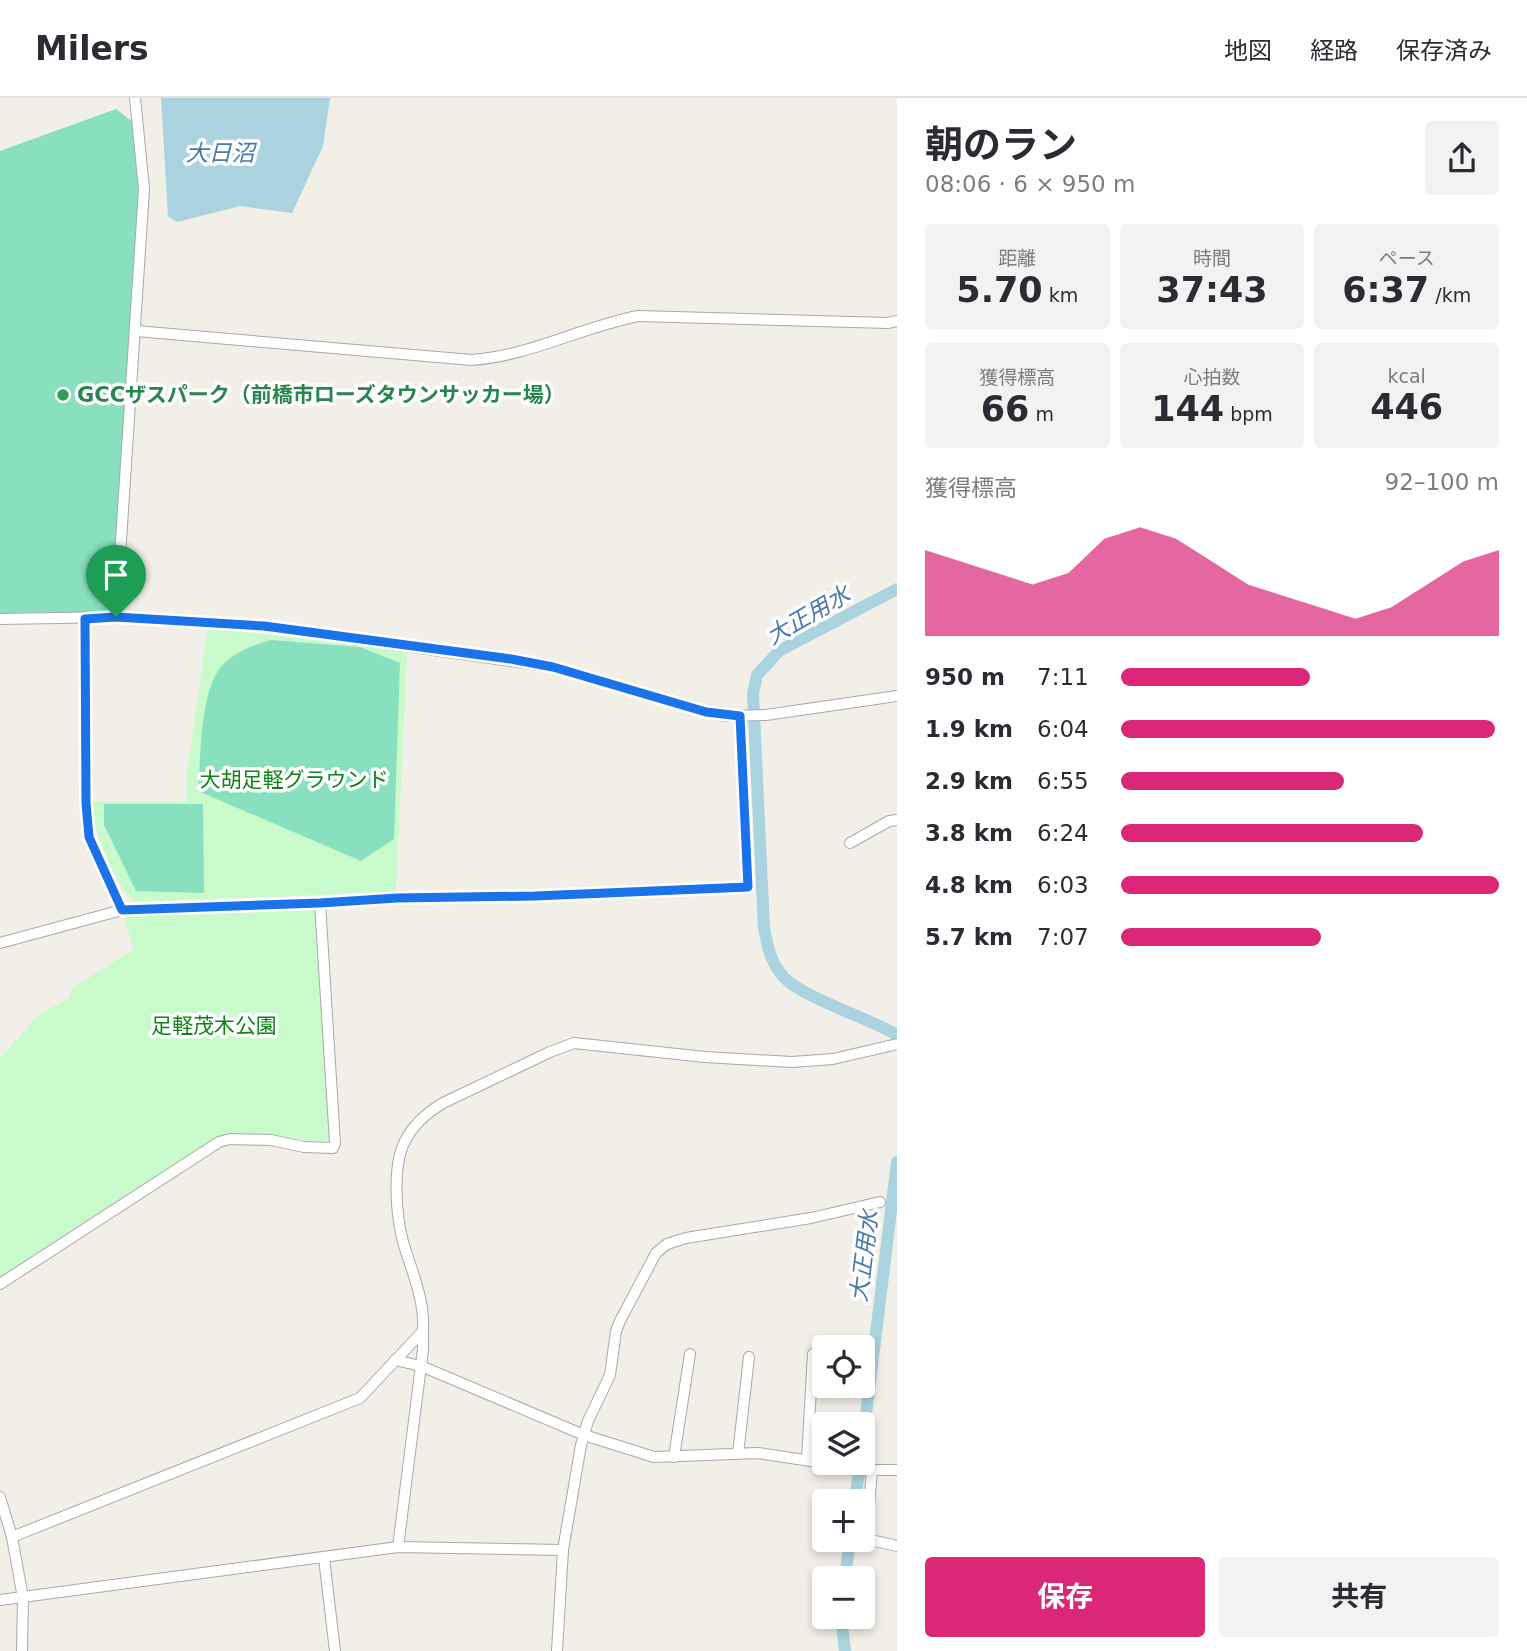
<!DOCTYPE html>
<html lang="ja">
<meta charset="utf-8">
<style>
:root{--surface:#fff;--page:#f2f2f3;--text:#2b2b33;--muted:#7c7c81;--line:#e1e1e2;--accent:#db2777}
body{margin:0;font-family:"DejaVu Sans","Noto Sans JP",sans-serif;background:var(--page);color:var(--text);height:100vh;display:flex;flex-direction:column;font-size:26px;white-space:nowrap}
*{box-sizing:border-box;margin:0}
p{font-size:23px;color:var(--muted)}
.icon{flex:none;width:38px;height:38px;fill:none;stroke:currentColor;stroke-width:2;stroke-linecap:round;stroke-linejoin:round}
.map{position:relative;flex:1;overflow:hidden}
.sheet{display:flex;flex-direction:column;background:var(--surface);width:630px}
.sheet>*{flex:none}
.tools{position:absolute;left:812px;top:1237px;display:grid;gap:14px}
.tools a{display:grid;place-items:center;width:63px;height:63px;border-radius:7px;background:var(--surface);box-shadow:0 4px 10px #0003;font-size:35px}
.pin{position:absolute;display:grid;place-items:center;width:60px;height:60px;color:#fff;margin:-72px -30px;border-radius:50% 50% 50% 0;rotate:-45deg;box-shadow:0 0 7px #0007}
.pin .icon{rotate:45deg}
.round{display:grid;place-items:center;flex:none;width:74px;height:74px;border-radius:7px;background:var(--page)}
.head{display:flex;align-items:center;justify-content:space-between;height:119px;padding:0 28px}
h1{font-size:38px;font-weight:700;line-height:52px}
.metrics{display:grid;grid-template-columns:repeat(3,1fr);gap:10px;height:119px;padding:7px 28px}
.metrics div{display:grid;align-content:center;border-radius:7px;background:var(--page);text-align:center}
.metrics b{font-size:35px;font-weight:700}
.metrics small{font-size:19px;font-weight:400}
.metrics p{font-size:19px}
.chart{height:196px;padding:14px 28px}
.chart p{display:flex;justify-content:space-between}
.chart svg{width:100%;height:126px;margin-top:7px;fill:var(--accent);opacity:.7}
.cta{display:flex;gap:14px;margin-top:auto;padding:14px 28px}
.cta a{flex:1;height:80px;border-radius:7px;background:var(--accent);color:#fff;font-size:28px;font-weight:700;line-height:80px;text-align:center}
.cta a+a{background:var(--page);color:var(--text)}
ul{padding:0 28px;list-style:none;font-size:23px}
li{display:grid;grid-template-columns:112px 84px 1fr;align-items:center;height:52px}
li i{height:18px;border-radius:9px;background:var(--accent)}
header{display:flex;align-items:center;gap:42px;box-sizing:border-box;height:98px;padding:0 35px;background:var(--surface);border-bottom:2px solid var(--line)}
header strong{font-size:33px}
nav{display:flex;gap:38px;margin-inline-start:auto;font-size:24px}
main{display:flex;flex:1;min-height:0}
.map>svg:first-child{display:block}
</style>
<header>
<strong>Milers</strong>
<nav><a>地図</a><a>経路</a><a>保存済み</a></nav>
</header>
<main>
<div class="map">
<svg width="897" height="1553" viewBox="0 0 897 1553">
<rect width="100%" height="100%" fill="#f2efe9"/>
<g fill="#c8facc">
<path d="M 208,530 L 402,552 L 407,559 L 396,790 L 392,794 L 136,804 C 121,797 101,748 96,731 C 94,723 94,712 93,703 L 186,704 L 187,674 Z"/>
<path d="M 318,809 L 329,1042 L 323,1044 L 268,1037 L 216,1040 L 0,1180 L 0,960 L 38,918 L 69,900 L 73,890 L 134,851 L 123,817 Z"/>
</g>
<g fill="#88e0be">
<path d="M 116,11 L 133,24 L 139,87 L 112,507 L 105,514 L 0,515 L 0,53 Z"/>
<path d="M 271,542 L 360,549 L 400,565 L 394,741 L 361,763 L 198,693 C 201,659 200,611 214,580 C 224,558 249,548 271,542 Z"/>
<path d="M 104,706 L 203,706 L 204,795 L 136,793 L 104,727 Z"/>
</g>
<path fill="#aad3df" d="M 161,0 L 330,0 L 323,48 L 292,115 L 240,108 L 177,124 L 168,118 Z"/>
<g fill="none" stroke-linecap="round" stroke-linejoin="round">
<g stroke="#aad3df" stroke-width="12">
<path d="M 897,491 L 779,553 L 757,577 L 753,596 L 764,830 C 767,846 770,862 781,876 C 797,898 869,920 897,937"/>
<path d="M 863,1341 L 897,1064"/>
<path d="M 855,1404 L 860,1365"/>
<path d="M 845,1480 L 850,1442"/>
<path d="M 841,1519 L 845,1553"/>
</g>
<defs>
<g id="minor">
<path d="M 136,233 L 472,262 C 529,258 582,229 638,218 L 888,225 L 897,223"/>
<path d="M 116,519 L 144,91 L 135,0"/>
<path d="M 0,521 L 116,519 L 264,528 L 553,569 L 706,614 L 727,618 L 766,617 L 897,598"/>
<path d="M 85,521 L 86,705 L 89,739 L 122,812"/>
<path d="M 850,745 L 889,723 L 897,722"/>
<path d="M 0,845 L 122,812 L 320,805 L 397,800 L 535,798 L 748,789 L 740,618"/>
<path d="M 0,1186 L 219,1044 L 230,1041 L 271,1042 L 304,1049 L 333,1050 L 335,1045 L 320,805"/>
<path d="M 395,1262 L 421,1268 L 584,1337 L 654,1359 L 758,1355 L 824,1365"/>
<path d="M 738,1356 L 749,1259"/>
<path d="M 674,1359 L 690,1256"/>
<path d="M 807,1361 L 813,1256"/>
<path d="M 826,1365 L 869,1372 L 897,1372"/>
<path d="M 872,1372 L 866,1441 L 897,1448"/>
<path d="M 0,1399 L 12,1439 L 23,1500 L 22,1553"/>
<path d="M 12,1439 L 360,1300 L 423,1233 C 425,1202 412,1174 403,1144 C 396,1117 392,1068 405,1043 C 413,1027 428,1014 443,1005 L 550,954 L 574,945 L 705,959 L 792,964 L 833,961 L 897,946"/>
<path d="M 398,1449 L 423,1252 L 423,1233"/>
<path d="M 324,1460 L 335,1553"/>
<path d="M 0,1502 L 398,1449 L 563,1452"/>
<path d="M 557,1553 L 563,1452 L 581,1347 L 588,1323 L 610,1277 L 616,1233 L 620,1223 L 656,1155 L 667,1146 L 686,1140 L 811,1120 L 880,1104"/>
</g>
</defs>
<use href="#minor" stroke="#a9a9a9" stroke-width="12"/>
<use href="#minor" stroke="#fff" stroke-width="10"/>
</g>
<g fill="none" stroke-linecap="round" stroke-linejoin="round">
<defs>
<path id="route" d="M 116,519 L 264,528 L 511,561 L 553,569 L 706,614 L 740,618 L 748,789 L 535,798 L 397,800 L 320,805 L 122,812 L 89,739 L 86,705 L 85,521 Z"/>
</defs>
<use href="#route" stroke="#fff" stroke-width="14"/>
<use href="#route" stroke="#1a73e8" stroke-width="9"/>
</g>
<circle fill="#2e9e5b" stroke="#fff" stroke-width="2.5" cx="63" cy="297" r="7"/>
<g text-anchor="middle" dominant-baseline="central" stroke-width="7" stroke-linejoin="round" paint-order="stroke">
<g font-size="21" font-weight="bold" fill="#27864d" stroke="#fff" text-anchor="start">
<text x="77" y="297">GCCザスパーク（前橋市ローズタウンサッカー場）</text>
</g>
<g font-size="21" fill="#0c8416" stroke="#fff">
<text x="294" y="682">大胡足軽グラウンド</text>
<text x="214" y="928">足軽茂木公園</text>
</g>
<g font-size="23" font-style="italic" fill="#4a7aab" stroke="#fff">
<text x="220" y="55">大日沼</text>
<text transform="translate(808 517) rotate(-30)">大正用水</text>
<text transform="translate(864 1158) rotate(-83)">大正用水</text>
</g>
</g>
</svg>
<div class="tools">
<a><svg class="icon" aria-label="locate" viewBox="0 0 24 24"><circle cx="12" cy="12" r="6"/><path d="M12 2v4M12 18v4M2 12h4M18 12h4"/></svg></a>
<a><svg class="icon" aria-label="layers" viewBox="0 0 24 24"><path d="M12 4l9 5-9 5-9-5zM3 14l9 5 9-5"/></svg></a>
<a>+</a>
<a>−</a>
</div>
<div class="pin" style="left:116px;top:519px;background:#1e9e55"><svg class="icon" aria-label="arrive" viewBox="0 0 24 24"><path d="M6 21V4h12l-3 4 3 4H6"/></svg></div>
</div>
<section class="sheet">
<div class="head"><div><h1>朝のラン</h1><p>08:06 · 6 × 950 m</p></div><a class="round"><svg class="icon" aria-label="share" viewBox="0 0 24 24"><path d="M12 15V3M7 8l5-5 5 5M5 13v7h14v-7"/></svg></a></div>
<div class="metrics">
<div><p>距離</p><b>5.70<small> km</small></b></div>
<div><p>時間</p><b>37:43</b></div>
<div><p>ペース</p><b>6:37<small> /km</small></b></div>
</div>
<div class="metrics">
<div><p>獲得標高</p><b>66<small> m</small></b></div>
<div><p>心拍数</p><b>144<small> bpm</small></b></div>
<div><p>kcal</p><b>446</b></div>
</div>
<div class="chart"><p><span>獲得標高</span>92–100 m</p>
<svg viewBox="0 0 160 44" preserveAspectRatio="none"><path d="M0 44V14L10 18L20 22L30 26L40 22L50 10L60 6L70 10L80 18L90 26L100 30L110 34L120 38L130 34L140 26L150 18L160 14V44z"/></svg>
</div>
<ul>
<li><b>950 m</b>7:11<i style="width:50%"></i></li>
<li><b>1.9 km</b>6:04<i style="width:99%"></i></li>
<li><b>2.9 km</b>6:55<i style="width:59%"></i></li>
<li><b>3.8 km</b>6:24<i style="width:80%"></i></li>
<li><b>4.8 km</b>6:03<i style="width:100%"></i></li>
<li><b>5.7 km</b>7:07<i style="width:53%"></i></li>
</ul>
<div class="cta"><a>保存</a><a>共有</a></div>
</section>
</main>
